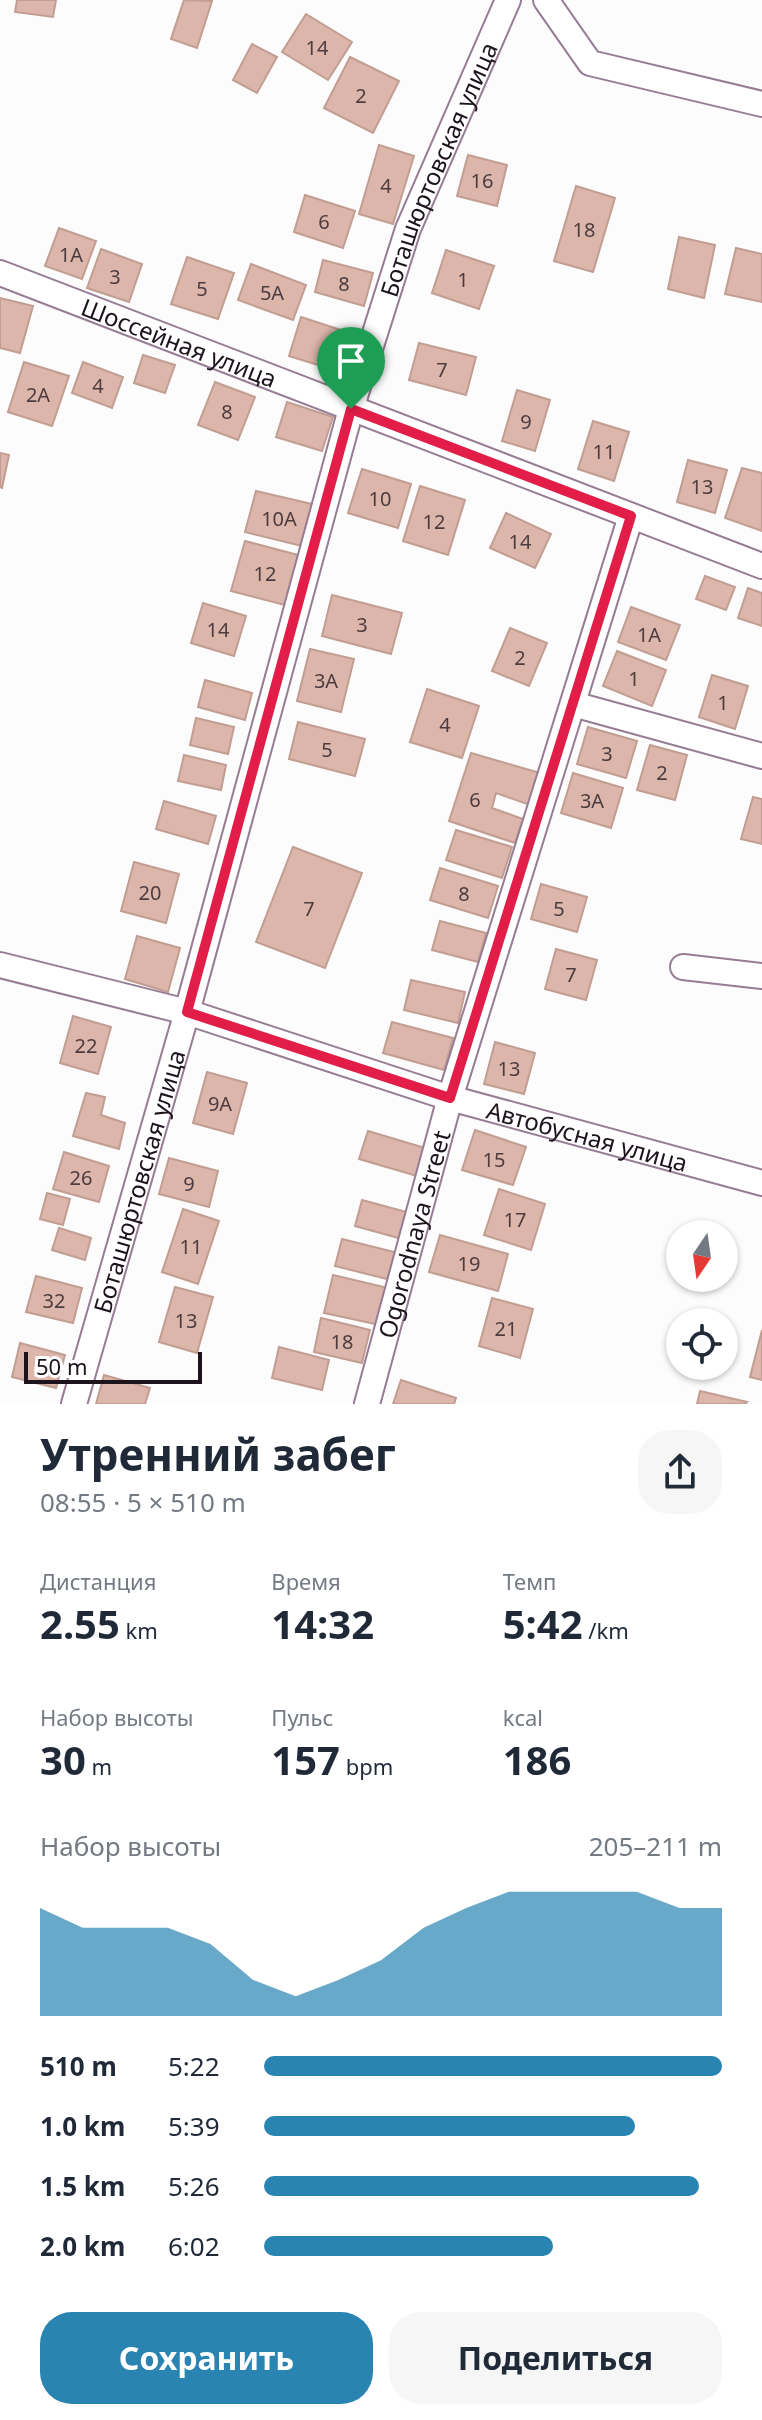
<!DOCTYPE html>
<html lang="ru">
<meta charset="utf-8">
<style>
:root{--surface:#fff;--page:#f6f6f7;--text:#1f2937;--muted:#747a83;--accent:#2984b1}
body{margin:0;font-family:"Noto Sans",sans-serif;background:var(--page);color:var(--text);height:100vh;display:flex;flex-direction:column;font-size:30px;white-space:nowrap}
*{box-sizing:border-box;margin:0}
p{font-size:26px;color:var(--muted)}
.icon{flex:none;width:44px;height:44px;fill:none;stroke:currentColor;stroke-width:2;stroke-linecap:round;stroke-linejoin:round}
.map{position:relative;height:1404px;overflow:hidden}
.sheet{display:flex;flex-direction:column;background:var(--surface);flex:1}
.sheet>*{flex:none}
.needle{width:52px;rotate:193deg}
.controls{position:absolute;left:666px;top:1220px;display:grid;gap:16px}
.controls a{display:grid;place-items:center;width:72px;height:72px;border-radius:50%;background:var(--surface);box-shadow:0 2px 6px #0004;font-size:40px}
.scale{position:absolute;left:24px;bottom:20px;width:178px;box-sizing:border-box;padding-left:8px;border:4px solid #1c131c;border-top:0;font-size:22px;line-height:28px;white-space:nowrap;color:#1c131c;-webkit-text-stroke:6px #fff;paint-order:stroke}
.pin{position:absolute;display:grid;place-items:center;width:68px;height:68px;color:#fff;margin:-82px -34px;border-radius:50% 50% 50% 0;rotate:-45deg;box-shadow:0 0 8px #0007}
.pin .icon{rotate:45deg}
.round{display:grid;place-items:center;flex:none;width:84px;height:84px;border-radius:32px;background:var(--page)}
.overview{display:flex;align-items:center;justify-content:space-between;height:136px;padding:0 40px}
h1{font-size:44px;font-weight:700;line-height:60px}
.metrics{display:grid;grid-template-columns:repeat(3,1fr);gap:12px;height:136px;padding:8px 40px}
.metrics div{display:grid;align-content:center}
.metrics b{font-size:40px;font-weight:700}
.metrics small{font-size:22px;font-weight:400}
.metrics p{font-size:22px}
.chart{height:224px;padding:16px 40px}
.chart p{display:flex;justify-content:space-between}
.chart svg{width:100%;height:144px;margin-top:8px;fill:var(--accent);opacity:.7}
.action{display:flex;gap:16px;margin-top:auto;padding:16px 40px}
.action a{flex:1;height:92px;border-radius:32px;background:var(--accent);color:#fff;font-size:32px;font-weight:700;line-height:92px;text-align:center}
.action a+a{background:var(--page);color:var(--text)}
ul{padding:0 40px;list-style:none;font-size:26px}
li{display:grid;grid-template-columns:128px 96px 1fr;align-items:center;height:60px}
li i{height:20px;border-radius:10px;background:var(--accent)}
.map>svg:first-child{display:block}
</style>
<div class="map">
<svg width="762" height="1404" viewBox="0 0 762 1404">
<rect width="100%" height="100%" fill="#fbfcfb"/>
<g fill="#dcb6ab" stroke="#c29d92" stroke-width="2">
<path d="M 17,0 L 56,0 L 53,17 L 15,12 Z"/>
<path d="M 184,0 L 212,1 L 197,48 L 171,39 Z"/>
<path d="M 306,14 L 352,42 L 328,80 L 282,52 Z"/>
<path d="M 252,44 L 277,57 L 257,93 L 233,80 Z"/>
<path d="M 350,57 L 399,81 L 373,133 L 324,108 Z"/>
<path d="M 379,145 L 414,156 L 393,224 L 359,214 Z"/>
<path d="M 468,155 L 507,165 L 497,206 L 457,196 Z"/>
<path d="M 576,186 L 615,198 L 593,272 L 554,261 Z"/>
<path d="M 305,195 L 355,211 L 343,248 L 294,232 Z"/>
<path d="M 59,228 L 96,241 L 82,279 L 45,266 Z"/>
<path d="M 679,237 L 715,245 L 704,298 L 668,289 Z"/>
<path d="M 736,248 L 762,254 L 762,302 L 725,294 Z"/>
<path d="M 101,249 L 142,264 L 129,302 L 87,288 Z"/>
<path d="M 446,250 L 494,266 L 479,309 L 432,293 Z"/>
<path d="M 187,257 L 234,273 L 218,319 L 171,304 Z"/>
<path d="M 323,260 L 373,273 L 364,306 L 315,292 Z"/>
<path d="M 251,264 L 306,285 L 293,320 L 238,300 Z"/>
<path d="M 0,298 L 33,306 L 20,353 L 0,348 Z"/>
<path d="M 301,317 L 353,334 L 341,372 L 289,356 Z"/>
<path d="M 419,343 L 476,357 L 466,395 L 409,380 Z"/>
<path d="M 143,355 L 175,365 L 165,393 L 134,383 Z"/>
<path d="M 24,362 L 69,376 L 52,426 L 8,412 Z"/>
<path d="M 83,362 L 123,377 L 112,408 L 72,393 Z"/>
<path d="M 215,382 L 255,397 L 238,440 L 198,425 Z"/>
<path d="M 517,390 L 550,400 L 535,451 L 502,441 Z"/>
<path d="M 287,402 L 333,417 L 322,451 L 276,437 Z"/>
<path d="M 593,421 L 629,432 L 614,481 L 578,469 Z"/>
<path d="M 0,453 L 9,455 L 2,488 L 0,487 Z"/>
<path d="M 688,460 L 727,470 L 715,513 L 677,502 Z"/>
<path d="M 742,468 L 762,473 L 762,531 L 725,518 Z"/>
<path d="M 362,469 L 411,484 L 398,528 L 348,513 Z"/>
<path d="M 420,486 L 465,500 L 448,555 L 403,541 Z"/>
<path d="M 256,491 L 312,504 L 302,546 L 245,532 Z"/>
<path d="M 506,513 L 551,534 L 535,568 L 490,548 Z"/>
<path d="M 245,541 L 298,555 L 285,605 L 231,591 Z"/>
<path d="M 705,576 L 735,587 L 726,610 L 696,599 Z"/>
<path d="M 748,588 L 762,593 L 762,626 L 738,618 Z"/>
<path d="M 332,595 L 402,613 L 391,654 L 322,636 Z"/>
<path d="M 203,603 L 246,616 L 234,656 L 191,643 Z"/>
<path d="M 631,607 L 680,625 L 666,660 L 618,642 Z"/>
<path d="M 510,628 L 547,643 L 529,686 L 492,671 Z"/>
<path d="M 310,649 L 354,659 L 341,712 L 297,701 Z"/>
<path d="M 617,651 L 666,670 L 652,706 L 603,686 Z"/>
<path d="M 712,675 L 748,686 L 735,729 L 699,717 Z"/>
<path d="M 205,680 L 252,693 L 245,720 L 198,707 Z"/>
<path d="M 427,689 L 479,706 L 462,758 L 410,742 Z"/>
<path d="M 196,718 L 234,727 L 228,754 L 190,745 Z"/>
<path d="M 298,722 L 365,739 L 355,776 L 289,759 Z"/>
<path d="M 588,727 L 637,741 L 626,778 L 577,764 Z"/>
<path d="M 650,745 L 687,755 L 675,800 L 637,790 Z"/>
<path d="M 471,753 L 540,773 L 530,805 L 496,793 L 492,808 L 523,819 L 515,843 L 449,821 Z"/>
<path d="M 184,755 L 226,765 L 221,790 L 178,781 Z"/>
<path d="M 573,773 L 623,788 L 611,828 L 561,813 Z"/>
<path d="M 753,797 L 762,799 L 762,844 L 741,839 Z"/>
<path d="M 164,801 L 216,816 L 208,844 L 156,829 Z"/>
<path d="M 456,830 L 512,847 L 502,878 L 446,860 Z"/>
<path d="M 293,847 L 362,873 L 325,968 L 256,942 Z"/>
<path d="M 134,862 L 179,874 L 166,923 L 121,911 Z"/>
<path d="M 440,868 L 498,886 L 488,918 L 430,900 Z"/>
<path d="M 541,884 L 587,897 L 577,932 L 531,919 Z"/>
<path d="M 440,921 L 486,933 L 478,962 L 432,950 Z"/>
<path d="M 137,936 L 180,948 L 168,992 L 125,979 Z"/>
<path d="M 556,949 L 597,960 L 586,1000 L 545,989 Z"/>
<path d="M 411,980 L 465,992 L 458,1023 L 404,1010 Z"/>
<path d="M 73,1016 L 111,1027 L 98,1074 L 60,1063 Z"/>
<path d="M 392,1022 L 453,1038 L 444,1070 L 383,1053 Z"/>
<path d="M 495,1042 L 535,1053 L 524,1094 L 484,1084 Z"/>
<path d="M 207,1072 L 247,1083 L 233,1134 L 193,1123 Z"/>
<path d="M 86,1093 L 105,1097 L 101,1115 L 125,1123 L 119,1149 L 73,1136 Z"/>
<path d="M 475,1130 L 526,1147 L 513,1185 L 462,1170 Z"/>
<path d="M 368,1131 L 425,1148 L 417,1176 L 359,1159 Z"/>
<path d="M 64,1152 L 109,1166 L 99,1202 L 53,1189 Z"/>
<path d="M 169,1158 L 218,1171 L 209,1207 L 159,1194 Z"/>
<path d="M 499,1189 L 545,1204 L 531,1250 L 484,1235 Z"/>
<path d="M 47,1193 L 70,1199 L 63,1225 L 40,1219 Z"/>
<path d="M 362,1200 L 410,1213 L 402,1239 L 355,1226 Z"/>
<path d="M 183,1209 L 219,1221 L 198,1284 L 162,1272 Z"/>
<path d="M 59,1228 L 91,1238 L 85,1260 L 52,1250 Z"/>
<path d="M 440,1235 L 508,1254 L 498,1291 L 429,1272 Z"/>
<path d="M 342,1239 L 398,1253 L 391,1280 L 335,1266 Z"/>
<path d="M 333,1275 L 388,1288 L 380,1325 L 324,1313 Z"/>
<path d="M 36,1276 L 82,1288 L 73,1323 L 26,1312 Z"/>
<path d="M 175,1287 L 213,1297 L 197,1353 L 159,1342 Z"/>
<path d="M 492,1298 L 533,1309 L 520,1358 L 479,1346 Z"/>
<path d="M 321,1318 L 370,1330 L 362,1363 L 314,1352 Z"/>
<path d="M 762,1330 L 762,1380 L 750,1377 Z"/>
<path d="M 20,1343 L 65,1355 L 56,1388 L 12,1377 Z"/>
<path d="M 279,1347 L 329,1360 L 322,1390 L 272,1378 Z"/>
<path d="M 104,1375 L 150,1388 L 145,1404 L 96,1404 Z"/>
<path d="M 401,1380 L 456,1398 L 454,1404 L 393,1404 Z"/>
<path d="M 700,1391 L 747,1402 L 746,1404 L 697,1404 Z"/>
</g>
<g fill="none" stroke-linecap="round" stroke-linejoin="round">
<defs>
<g id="minor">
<path d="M 546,0 L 590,63 L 762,104"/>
<path id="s1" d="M 0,273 L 762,566"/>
<path d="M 573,704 L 762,756"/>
<path id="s2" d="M 0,965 L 187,1012 L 450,1098 L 762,1183"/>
<path d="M 683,967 L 762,976"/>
<path id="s3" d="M 74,1404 L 187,1012 L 351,409 L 408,229 L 508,0"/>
<path id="s4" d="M 367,1404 L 450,1098 L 631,516"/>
</g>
</defs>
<use href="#minor" stroke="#967c94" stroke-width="28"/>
<use href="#minor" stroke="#fff" stroke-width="24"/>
</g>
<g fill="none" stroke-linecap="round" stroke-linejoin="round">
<defs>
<path id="route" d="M 351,409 L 631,516 L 450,1098 L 187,1012 Z"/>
</defs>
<use href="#route" stroke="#fff" stroke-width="16"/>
<use href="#route" stroke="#e11d48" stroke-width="10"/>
</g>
<g text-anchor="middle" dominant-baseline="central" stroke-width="7" stroke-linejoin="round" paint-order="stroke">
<g font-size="20" fill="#4c3c40">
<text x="317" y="47">14</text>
<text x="361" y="95">2</text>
<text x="482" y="180">16</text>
<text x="386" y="185">4</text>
<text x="324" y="221">6</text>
<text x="584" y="229">18</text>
<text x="71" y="254">1А</text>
<text x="115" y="276">3</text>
<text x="463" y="279">1</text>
<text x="344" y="283">8</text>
<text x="202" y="288">5</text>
<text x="272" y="292">5А</text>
<text x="442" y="369">7</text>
<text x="98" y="385">4</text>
<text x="38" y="394">2А</text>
<text x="227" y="411">8</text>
<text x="526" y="421">9</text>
<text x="604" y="451">11</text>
<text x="702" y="486">13</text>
<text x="380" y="498">10</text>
<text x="279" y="518">10А</text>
<text x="434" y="521">12</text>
<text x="520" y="541">14</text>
<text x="265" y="573">12</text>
<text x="362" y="624">3</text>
<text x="218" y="629">14</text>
<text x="649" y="634">1А</text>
<text x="520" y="657">2</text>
<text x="634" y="678">1</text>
<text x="326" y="680">3А</text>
<text x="723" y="702">1</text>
<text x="445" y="724">4</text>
<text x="327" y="749">5</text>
<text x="607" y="753">3</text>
<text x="662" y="772">2</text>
<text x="475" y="799">6</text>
<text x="592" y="800">3А</text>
<text x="150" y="892">20</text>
<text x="464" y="893">8</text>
<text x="309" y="908">7</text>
<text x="559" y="908">5</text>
<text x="571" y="974">7</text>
<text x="86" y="1045">22</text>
<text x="509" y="1068">13</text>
<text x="220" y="1103">9А</text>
<text x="494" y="1159">15</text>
<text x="81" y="1177">26</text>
<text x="189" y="1183">9</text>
<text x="515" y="1219">17</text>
<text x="191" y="1246">11</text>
<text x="469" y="1263">19</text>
<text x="54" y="1300">32</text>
<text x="186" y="1320">13</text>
<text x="506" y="1328">21</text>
<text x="342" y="1341">18</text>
</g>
<g font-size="24" fill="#1c131c" stroke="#fff">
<text stroke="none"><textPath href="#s3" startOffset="1288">Боташюртовская улица</textPath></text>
<text stroke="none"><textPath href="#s1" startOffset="192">Шоссейная улица</textPath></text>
<text stroke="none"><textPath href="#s2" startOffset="612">Автобусная улица</textPath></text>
<text stroke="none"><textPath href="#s3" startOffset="232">Боташюртовская улица</textPath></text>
<text stroke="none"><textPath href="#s4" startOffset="176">Ogorodnaya Street</textPath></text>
</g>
</g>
</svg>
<div class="controls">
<a><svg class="needle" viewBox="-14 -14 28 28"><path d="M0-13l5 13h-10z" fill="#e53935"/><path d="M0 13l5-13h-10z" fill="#747a83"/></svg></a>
<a><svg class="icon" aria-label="locate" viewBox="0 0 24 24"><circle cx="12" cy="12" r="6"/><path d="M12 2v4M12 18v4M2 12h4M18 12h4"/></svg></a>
</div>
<div class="scale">50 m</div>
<div class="pin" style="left:351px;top:409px;background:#1e9e55"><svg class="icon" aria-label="arrive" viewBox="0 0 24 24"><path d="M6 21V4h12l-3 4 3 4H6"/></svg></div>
</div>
<section class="sheet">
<div class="overview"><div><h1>Утренний забег</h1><p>08:55 · 5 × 510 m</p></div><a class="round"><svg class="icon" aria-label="share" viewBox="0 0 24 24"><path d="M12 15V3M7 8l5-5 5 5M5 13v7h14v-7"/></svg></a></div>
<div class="metrics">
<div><p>Дистанция</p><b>2.55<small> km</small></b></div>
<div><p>Время</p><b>14:32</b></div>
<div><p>Темп</p><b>5:42<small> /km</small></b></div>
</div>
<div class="metrics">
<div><p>Набор высоты</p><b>30<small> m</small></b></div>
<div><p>Пульс</p><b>157<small> bpm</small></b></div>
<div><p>kcal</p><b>186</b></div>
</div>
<div class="chart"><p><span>Набор высоты</span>205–211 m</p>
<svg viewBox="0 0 160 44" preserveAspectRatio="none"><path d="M0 44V11L10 17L20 17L30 17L40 22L50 33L60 38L70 33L80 27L90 17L100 11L110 6L120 6L130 6L140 6L150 11L160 11V44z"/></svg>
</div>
<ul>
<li><b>510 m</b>5:22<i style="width:100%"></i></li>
<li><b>1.0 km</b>5:39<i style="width:81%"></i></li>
<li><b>1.5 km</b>5:26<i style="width:95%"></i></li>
<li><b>2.0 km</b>6:02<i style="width:63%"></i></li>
</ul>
<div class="action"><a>Сохранить</a><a>Поделиться</a></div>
</section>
